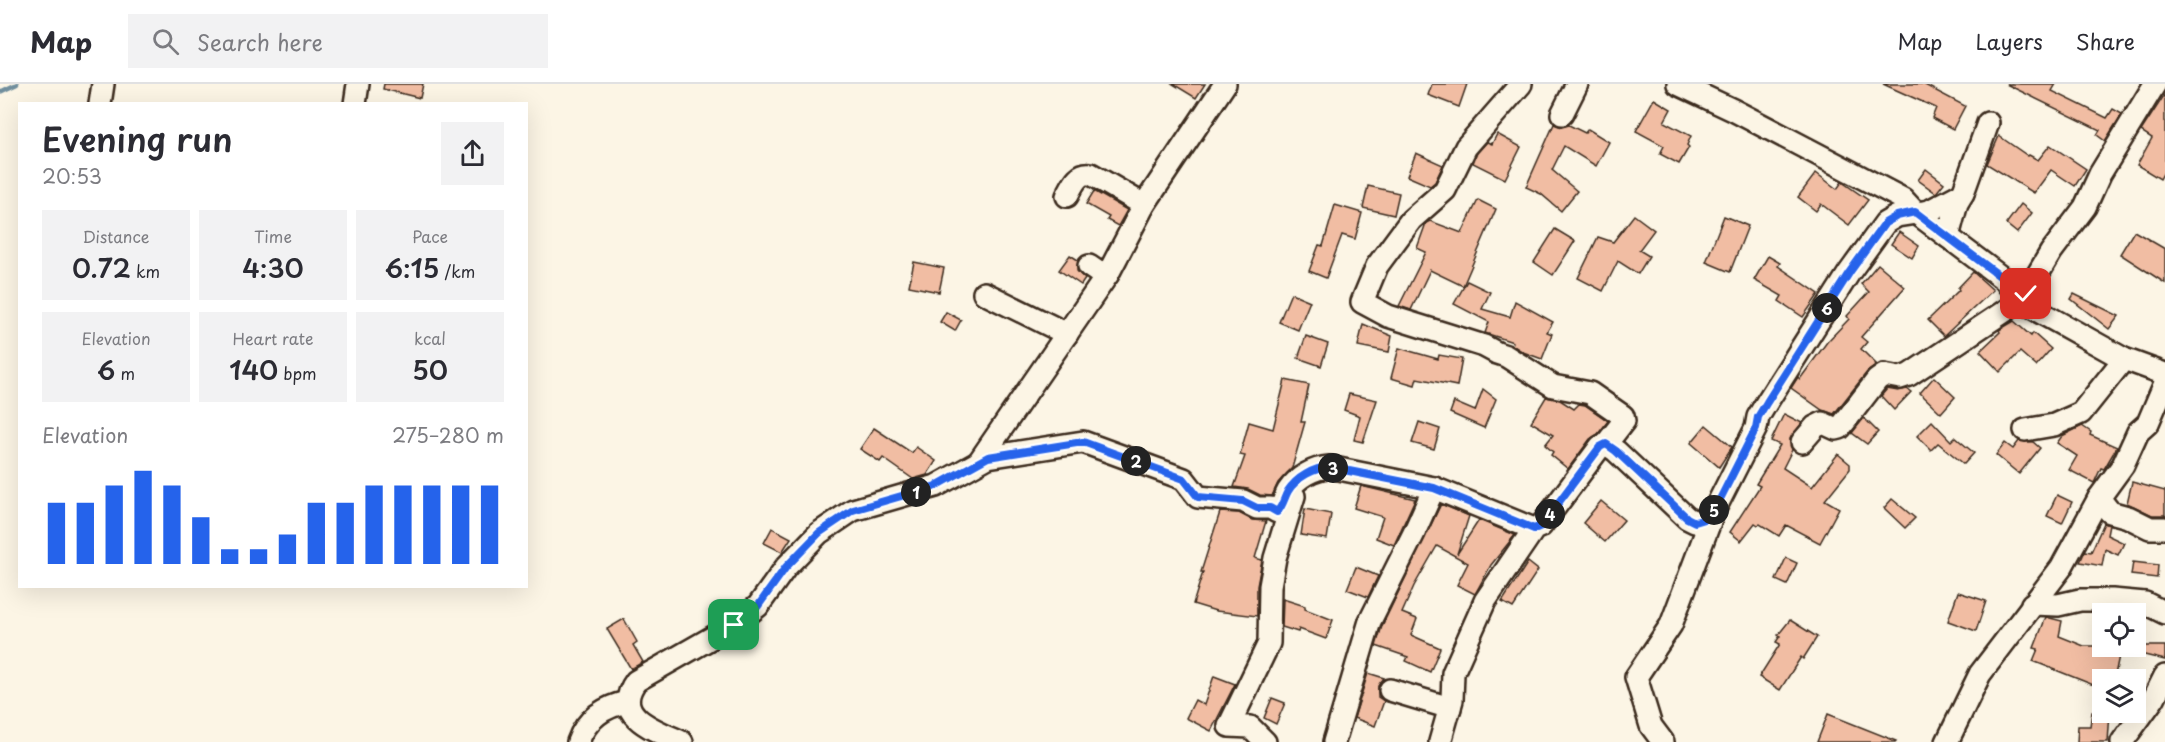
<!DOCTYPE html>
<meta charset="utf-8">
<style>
:root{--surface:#fff;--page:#f2f2f3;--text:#2b2b33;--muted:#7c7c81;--line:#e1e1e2;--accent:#2563eb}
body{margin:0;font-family:"Playpen Sans",sans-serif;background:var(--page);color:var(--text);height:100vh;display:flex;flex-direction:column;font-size:22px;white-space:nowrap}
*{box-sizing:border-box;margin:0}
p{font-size:20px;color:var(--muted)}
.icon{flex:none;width:33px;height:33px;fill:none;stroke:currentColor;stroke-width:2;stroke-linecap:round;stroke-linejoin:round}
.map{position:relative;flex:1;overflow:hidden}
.side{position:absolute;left:18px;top:18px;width:510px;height:486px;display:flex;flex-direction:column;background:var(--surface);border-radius:0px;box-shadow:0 6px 24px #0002}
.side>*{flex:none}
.fabs{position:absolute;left:2092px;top:519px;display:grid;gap:12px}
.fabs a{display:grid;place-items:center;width:54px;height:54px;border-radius:0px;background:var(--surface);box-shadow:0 6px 24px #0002;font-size:30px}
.pin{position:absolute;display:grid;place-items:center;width:51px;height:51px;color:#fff;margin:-26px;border-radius:12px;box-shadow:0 3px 9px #0006}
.km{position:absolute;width:30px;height:30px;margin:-15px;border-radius:50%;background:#222;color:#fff;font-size:16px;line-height:30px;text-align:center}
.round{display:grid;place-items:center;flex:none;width:63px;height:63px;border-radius:0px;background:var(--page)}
.overview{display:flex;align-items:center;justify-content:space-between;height:102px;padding:0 24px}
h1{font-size:33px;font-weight:600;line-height:45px}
.stats{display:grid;grid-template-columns:repeat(3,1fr);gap:9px;height:102px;padding:6px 24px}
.stats div{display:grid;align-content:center;border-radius:0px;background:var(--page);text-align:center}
.stats b{font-size:26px;font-weight:600}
.stats small{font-size:16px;font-weight:400}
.stats p{font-size:16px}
.chart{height:168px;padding:12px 24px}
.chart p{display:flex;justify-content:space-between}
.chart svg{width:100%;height:108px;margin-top:6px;stroke:var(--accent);stroke-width:6}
header{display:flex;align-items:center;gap:36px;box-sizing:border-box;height:84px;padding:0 30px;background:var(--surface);border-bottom:2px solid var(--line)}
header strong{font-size:28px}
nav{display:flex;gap:33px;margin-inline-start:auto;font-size:21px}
.search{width:420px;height:54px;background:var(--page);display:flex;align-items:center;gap:15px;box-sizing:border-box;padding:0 21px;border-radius:0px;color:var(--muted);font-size:22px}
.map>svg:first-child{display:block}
</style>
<header>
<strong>Map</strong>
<div class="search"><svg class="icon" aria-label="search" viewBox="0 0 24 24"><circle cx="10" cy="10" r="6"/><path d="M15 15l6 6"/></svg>Search here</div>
<nav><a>Map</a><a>Layers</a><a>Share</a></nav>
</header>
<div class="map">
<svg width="2165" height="658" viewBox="0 0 2165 658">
<rect width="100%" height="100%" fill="#fcf5e5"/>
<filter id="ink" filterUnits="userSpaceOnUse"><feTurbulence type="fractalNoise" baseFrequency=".0167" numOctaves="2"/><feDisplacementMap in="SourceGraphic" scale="12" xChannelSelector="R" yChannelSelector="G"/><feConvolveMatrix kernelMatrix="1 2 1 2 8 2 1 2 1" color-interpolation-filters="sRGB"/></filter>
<g filter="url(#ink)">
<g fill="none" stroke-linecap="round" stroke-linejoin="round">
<path stroke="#6f8e9d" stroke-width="4.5" d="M 0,8 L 17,0"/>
</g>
<g fill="#f1bda3" stroke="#3b2a1e" stroke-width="1.5">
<path d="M 384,0 L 423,0 L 420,14 L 383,5 Z"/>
<path d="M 1173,0 L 1205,0 L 1196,14 Z"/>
<path d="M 1432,0 L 1467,0 L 1459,23 L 1428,11 Z"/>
<path d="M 1883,0 L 1923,0 L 1965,22 L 1953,45 L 1932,34 L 1936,24 Z"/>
<path d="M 2006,0 L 2056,0 L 2052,7 L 2107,34 L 2113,25 L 2122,30 L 2105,57 L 2097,51 L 2100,46 Z"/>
<path d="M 2165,10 L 2165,86 L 2160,95 L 2137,81 L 2152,54 L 2141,47 Z"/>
<path d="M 1654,15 L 1671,25 L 1664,38 L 1691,52 L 1687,61 L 1689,63 L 1679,80 L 1660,70 L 1664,62 L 1636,47 Z"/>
<path d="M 1554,40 L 1562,43 L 1569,41 L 1585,49 L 1588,45 L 1609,58 L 1596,82 L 1564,62 L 1552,86 L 1577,107 L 1561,127 L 1541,110 L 1526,103 Z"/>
<path d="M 1497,50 L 1521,63 L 1505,95 L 1473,79 L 1477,69 L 1487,58 L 1492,60 Z"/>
<path d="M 1999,52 L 2028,72 L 2029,71 L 2038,76 L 2050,61 L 2086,85 L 2075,102 L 2051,86 L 2034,109 L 1987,80 Z"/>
<path d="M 1416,69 L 1443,81 L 1435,98 L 1430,102 L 1407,92 Z"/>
<path d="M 1926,85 L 1944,99 L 1936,109 L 1918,96 Z"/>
<path d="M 1816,89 L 1837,105 L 1842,98 L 1868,116 L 1849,141 L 1821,120 L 1816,127 L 1798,113 Z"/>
<path d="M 1368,102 L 1399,109 L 1394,131 L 1363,124 Z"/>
<path d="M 1094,107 L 1127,126 L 1118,142 L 1107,136 L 1109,133 L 1086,120 Z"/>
<path d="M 1478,116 L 1496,125 L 1463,202 L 1430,186 L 1411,226 L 1399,222 L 1426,168 L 1417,164 L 1426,139 L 1430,137 L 1462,149 Z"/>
<path d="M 2021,120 L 2032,129 L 2017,149 L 2006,140 Z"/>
<path d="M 1335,121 L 1362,129 L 1355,155 L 1342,151 L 1326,194 L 1309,187 L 1319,161 L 1323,162 Z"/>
<path d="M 1634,131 L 1654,146 L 1639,166 L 1649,172 L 1638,190 L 1618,177 L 1603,207 L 1578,194 L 1598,153 L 1613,158 Z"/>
<path d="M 1724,132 L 1748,142 L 1730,188 L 1706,178 Z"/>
<path d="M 1555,145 L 1575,157 L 1553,191 L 1534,178 Z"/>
<path d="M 2134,147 L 2165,165 L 2165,199 L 2120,170 Z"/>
<path d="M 1899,148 L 1919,162 L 1912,174 L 1891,160 Z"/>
<path d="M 1070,171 L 1078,176 L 1077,187 L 1085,195 L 1081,201 L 1059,186 Z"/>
<path d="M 1768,172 L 1780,179 L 1778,182 L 1819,210 L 1803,233 L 1779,217 L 1782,212 L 1754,196 Z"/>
<path d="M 914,178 L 944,184 L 939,208 L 909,202 Z"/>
<path d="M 1878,180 L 1905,203 L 1861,253 L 1867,258 L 1861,265 L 1877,281 L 1867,288 L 1834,330 L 1822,326 L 1791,304 L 1798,293 L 1800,295 L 1827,258 L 1849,235 L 1847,232 L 1869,208 L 1861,200 Z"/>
<path d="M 1973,188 L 1993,206 L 1944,252 L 1928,236 L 1959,206 L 1958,204 Z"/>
<path d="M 1467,197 L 1490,208 L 1482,225 L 1510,233 L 1515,217 L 1553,238 L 1547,248 L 1552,250 L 1542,275 L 1523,268 L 1512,261 L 1513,258 L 1485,249 L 1489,238 L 1454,220 Z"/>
<path d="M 1291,209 L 1310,217 L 1298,246 L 1279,238 Z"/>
<path d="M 2074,210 L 2119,232 L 2109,245 L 2071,215 Z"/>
<path d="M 946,228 L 961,236 L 955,247 L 940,238 Z"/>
<path d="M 2014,237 L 2031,252 L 2033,249 L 2051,265 L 2036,282 L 2020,268 L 2000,288 L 1980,267 L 2000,248 L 1999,246 Z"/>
<path d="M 1363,240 L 1392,252 L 1389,268 L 1358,262 Z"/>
<path d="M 1306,252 L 1328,260 L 1321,282 L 1298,274 Z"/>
<path d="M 1399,264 L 1438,275 L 1439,271 L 1462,275 L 1457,302 L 1417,294 L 1415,301 L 1391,294 Z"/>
<path d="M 1934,293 L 1955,313 L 1941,329 L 1920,309 Z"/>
<path d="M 1285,296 L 1309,301 L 1301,338 L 1305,338 L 1292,384 L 1278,399 L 1272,412 L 1260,411 L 1248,405 L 1234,403 L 1245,372 L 1240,371 L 1249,338 L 1273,345 Z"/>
<path d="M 1483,305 L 1496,315 L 1484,344 L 1450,329 L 1454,318 L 1475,327 Z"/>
<path d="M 1887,305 L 1898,307 L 1907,305 L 1911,308 L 1894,326 L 1881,312 Z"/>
<path d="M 1349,310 L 1377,316 L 1363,358 L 1354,356 L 1360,332 L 1344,326 Z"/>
<path d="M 1546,313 L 1560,316 L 1574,325 L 1579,320 L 1585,321 L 1608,337 L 1598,350 L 1590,355 L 1568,385 L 1551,371 L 1553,368 L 1545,361 L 1553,351 L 1531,338 Z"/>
<path d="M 1784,330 L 1802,339 L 1790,355 L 1792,366 L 1783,384 L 1812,403 L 1838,370 L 1850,380 L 1850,385 L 1825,416 L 1839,424 L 1820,459 L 1786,441 L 1779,452 L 1760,440 L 1758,441 L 1755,439 L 1741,457 L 1730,448 L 1760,402 L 1756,400 L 1780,361 L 1771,357 Z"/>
<path d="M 1864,334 L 1878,348 L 1867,360 L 1852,349 Z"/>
<path d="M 1932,337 L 1951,357 L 1955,353 L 1974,369 L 1964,380 L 1938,359 L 1931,366 L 1917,352 Z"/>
<path d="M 1419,338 L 1440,345 L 1434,365 L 1412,359 Z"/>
<path d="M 1706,341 L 1732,363 L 1719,383 L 1691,359 Z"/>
<path d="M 2082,342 L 2091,348 L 2090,351 L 2117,363 L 2104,385 L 2101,384 L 2094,399 L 2069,386 L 2077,372 L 2057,359 L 2062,352 Z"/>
<path d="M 874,344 L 912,369 L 916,363 L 936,377 L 927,391 L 913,395 L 883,374 L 880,378 L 860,365 Z"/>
<path d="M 2019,357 L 2033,358 L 2040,364 L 2019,390 L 1996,371 L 2005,359 L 2013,365 Z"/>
<path d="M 2132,398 L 2165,407 L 2165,431 L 2152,431 L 2127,419 Z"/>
<path d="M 1361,402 L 1415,415 L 1394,461 L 1376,454 L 1383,433 L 1354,424 Z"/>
<path d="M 2057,411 L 2072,418 L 2062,439 L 2047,432 Z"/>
<path d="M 1892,415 L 1915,434 L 1905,444 L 1884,424 Z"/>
<path d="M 1601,417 L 1624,436 L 1605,458 L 1583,439 Z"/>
<path d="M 1441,420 L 1469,432 L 1457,470 L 1479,436 L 1515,451 L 1491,481 L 1475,510 L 1457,501 L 1468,479 L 1437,462 L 1414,502 L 1402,529 L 1417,535 L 1411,551 L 1440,564 L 1430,588 L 1406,577 L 1408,573 L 1376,562 L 1382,542 Z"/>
<path d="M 1305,425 L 1331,430 L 1327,455 L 1301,451 Z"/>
<path d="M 1220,428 L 1239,429 L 1252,436 L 1266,437 L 1255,474 L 1262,476 L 1257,502 L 1257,532 L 1216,527 L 1193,520 L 1203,488 L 1201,488 Z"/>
<path d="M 2104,439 L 2109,441 L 2107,451 L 2124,459 L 2118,471 L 2105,465 L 2102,482 L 2080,478 L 2085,467 L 2091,468 Z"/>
<path d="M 772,444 L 791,454 L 782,468 L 764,459 Z"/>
<path d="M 1786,474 L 1797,479 L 1787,501 L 1776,496 Z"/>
<path d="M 1528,478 L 1538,486 L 1513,524 L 1502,518 Z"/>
<path d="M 2133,478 L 2158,481 L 2157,494 L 2131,491 Z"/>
<path d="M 1356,483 L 1378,492 L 1368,513 L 1347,505 Z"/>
<path d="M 1958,508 L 1986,517 L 1976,547 L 1948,537 Z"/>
<path d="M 1283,515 L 1305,522 L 1305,525 L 1333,536 L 1326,555 L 1299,545 L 1298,548 L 1282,543 Z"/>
<path d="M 2046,533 L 2062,537 L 2059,552 L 2084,562 L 2121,562 L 2114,596 L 2103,596 L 2103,603 L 2091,600 L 2033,577 L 2038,565 L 2034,564 Z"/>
<path d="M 624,535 L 637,558 L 633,561 L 643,578 L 631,585 L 607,545 Z"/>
<path d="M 1790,536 L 1817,553 L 1803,575 L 1801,573 L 1780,606 L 1759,593 L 1780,560 L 1776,558 L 1780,552 L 1778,551 Z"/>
<path d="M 2129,562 L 2165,562 L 2165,576 L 2128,567 Z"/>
<path d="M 1368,589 L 1384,594 L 1378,602 L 1378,613 L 1384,617 L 1375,642 L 1354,634 Z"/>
<path d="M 1214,592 L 1235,600 L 1211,647 L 1186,634 L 1195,616 L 1204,621 Z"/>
<path d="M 1272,614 L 1285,619 L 1276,640 L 1264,634 Z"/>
<path d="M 2092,628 L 2110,628 L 2108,658 L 2077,658 L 2078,642 L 2090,642 Z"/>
<path d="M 1828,630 L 1896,657 L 1895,658 L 1817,658 Z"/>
</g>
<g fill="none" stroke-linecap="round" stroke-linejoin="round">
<defs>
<g id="minor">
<path d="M 1678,0 L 1733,26 L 1903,115 L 1915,128 L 2005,196 L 2020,217 L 2124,275 L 2165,290"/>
<path d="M 100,20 L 103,0"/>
<path d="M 355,20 L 358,0"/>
<path d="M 1562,30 L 1577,0"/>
<path d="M 1067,112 C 1073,101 1077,88 1091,90 L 1144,121"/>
<path d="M 1948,153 L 1957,119 L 1963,109 L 1988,39"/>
<path d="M 1089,182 L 1102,191 L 1108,190 L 1144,121 L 1225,0"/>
<path d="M 984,209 L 1067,250"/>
<path d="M 2165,299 L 2148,339 L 2138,348 L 2123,381 L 2099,414 L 2110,428 L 2128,433 L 2150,444 L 2165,444"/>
<path d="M 2025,346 L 2054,341 L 2081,329 L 2124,275"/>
<path d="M 1802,358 L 1815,343 L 1823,339 L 1836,345 L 1840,344 L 1877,296 L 1884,291 L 1900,294 L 1909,291 L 2020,217 L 2026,210 L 2051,168 L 2085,123 L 2100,90 L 2155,0"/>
<path d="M 1606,360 L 1616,367 L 1687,434 L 1695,438 L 1705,435 L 1714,427 L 1756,344 L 1758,333 L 1767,318 L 1849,189 L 1885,139 L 1897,132 L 1929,127 L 1963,109"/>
<path d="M 980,376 L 1108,190"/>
<path d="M 2032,520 L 2058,521 L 2080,516 L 2112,516 L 2145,519 L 2165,529"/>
<path d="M 1390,606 L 1450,624"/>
<path d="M 578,658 C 586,635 605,622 628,618"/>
<path d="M 682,658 C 657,647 610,632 636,597 L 734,541 L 758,522 L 786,483 L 819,449 L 853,426 L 936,402 L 988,373 L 1083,358 L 1184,395 L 1198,413 L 1243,417 L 1257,424 L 1270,424 L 1277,428 C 1283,422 1284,414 1288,407 C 1297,393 1314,384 1329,383 L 1434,404 L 1534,445"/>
<path d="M 1265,658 L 1250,643 L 1229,642 L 1269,559 L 1270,502 L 1275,474 L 1294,412"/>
<path d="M 1334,658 L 1370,537 L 1414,449 L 1434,404"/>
<path d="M 1440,658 L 1452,616 L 1453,589 L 1485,517 L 1534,445 L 1541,442 L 1600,363 L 1606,360 L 1624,337 L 1623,332 L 1590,309 L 1553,302 L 1506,272 L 1497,269 L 1484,262 L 1388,232 L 1362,218 L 1377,182 L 1411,136 L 1445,106 L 1466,63 L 1521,0"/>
<path d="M 1663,658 L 1651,642 L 1636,593 L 1671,541 L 1714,427"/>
<path d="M 1947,658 L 1980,590 L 2061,484 L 2099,414"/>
<path d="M 2122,658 L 2154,614 L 2165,592"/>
</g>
</defs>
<use href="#minor" stroke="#3b2a1e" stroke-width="26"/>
<use href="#minor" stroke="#fcf5e5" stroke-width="21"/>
</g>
</g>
<g fill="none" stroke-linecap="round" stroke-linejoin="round" filter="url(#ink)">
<defs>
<path id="route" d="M 734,541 L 758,522 L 786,483 L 819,449 L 853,426 L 936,402 L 988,373 L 1083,358 L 1184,395 L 1198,413 L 1243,417 L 1257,424 L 1270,424 L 1277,428 C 1283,422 1284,414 1288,407 C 1297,393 1314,384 1329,383 L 1434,404 L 1534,445 L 1541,442 L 1600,363 L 1606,360 L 1616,367 L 1687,434 L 1695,438 L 1705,435 L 1714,427 L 1756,344 L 1758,333 L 1767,318 L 1849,189 L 1885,139 L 1897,132 L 1915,128 L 2005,196 L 2020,217 L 2026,210"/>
</defs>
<use href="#route" stroke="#fff" stroke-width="12"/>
<use href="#route" stroke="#2563eb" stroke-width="8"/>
</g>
</svg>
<div class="fabs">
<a><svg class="icon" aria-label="locate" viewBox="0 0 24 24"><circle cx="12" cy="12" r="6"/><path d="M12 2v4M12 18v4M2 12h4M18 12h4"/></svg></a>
<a><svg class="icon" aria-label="layers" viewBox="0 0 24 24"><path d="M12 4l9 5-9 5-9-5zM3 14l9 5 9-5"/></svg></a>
</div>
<div class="pin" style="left:734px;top:541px;background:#1e9e55"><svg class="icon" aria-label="arrive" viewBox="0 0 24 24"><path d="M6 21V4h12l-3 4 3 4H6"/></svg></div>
<div class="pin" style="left:2026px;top:210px;background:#d93025"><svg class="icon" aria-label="check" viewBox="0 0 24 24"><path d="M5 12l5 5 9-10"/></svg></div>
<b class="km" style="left:916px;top:408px">1</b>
<b class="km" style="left:1136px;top:377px">2</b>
<b class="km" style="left:1333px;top:384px">3</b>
<b class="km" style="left:1550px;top:430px">4</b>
<b class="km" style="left:1714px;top:426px">5</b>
<b class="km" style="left:1827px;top:224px">6</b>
<section class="side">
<div class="overview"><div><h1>Evening run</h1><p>20:53</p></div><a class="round"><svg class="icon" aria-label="share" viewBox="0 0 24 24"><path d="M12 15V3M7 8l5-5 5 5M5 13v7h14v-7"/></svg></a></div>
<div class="stats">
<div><p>Distance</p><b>0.72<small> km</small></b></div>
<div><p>Time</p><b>4:30</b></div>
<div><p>Pace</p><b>6:15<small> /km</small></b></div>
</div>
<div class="stats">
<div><p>Elevation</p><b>6<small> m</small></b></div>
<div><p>Heart rate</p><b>140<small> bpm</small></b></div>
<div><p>kcal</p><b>50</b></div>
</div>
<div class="chart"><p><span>Elevation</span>275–280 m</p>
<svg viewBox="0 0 160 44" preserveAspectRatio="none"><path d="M5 44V19M15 44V19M25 44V12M35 44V6M45 44V12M55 44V25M65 44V38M75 44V38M85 44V32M95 44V19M105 44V19M115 44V12M125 44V12M135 44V12M145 44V12M155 44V12"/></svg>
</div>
</section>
</div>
